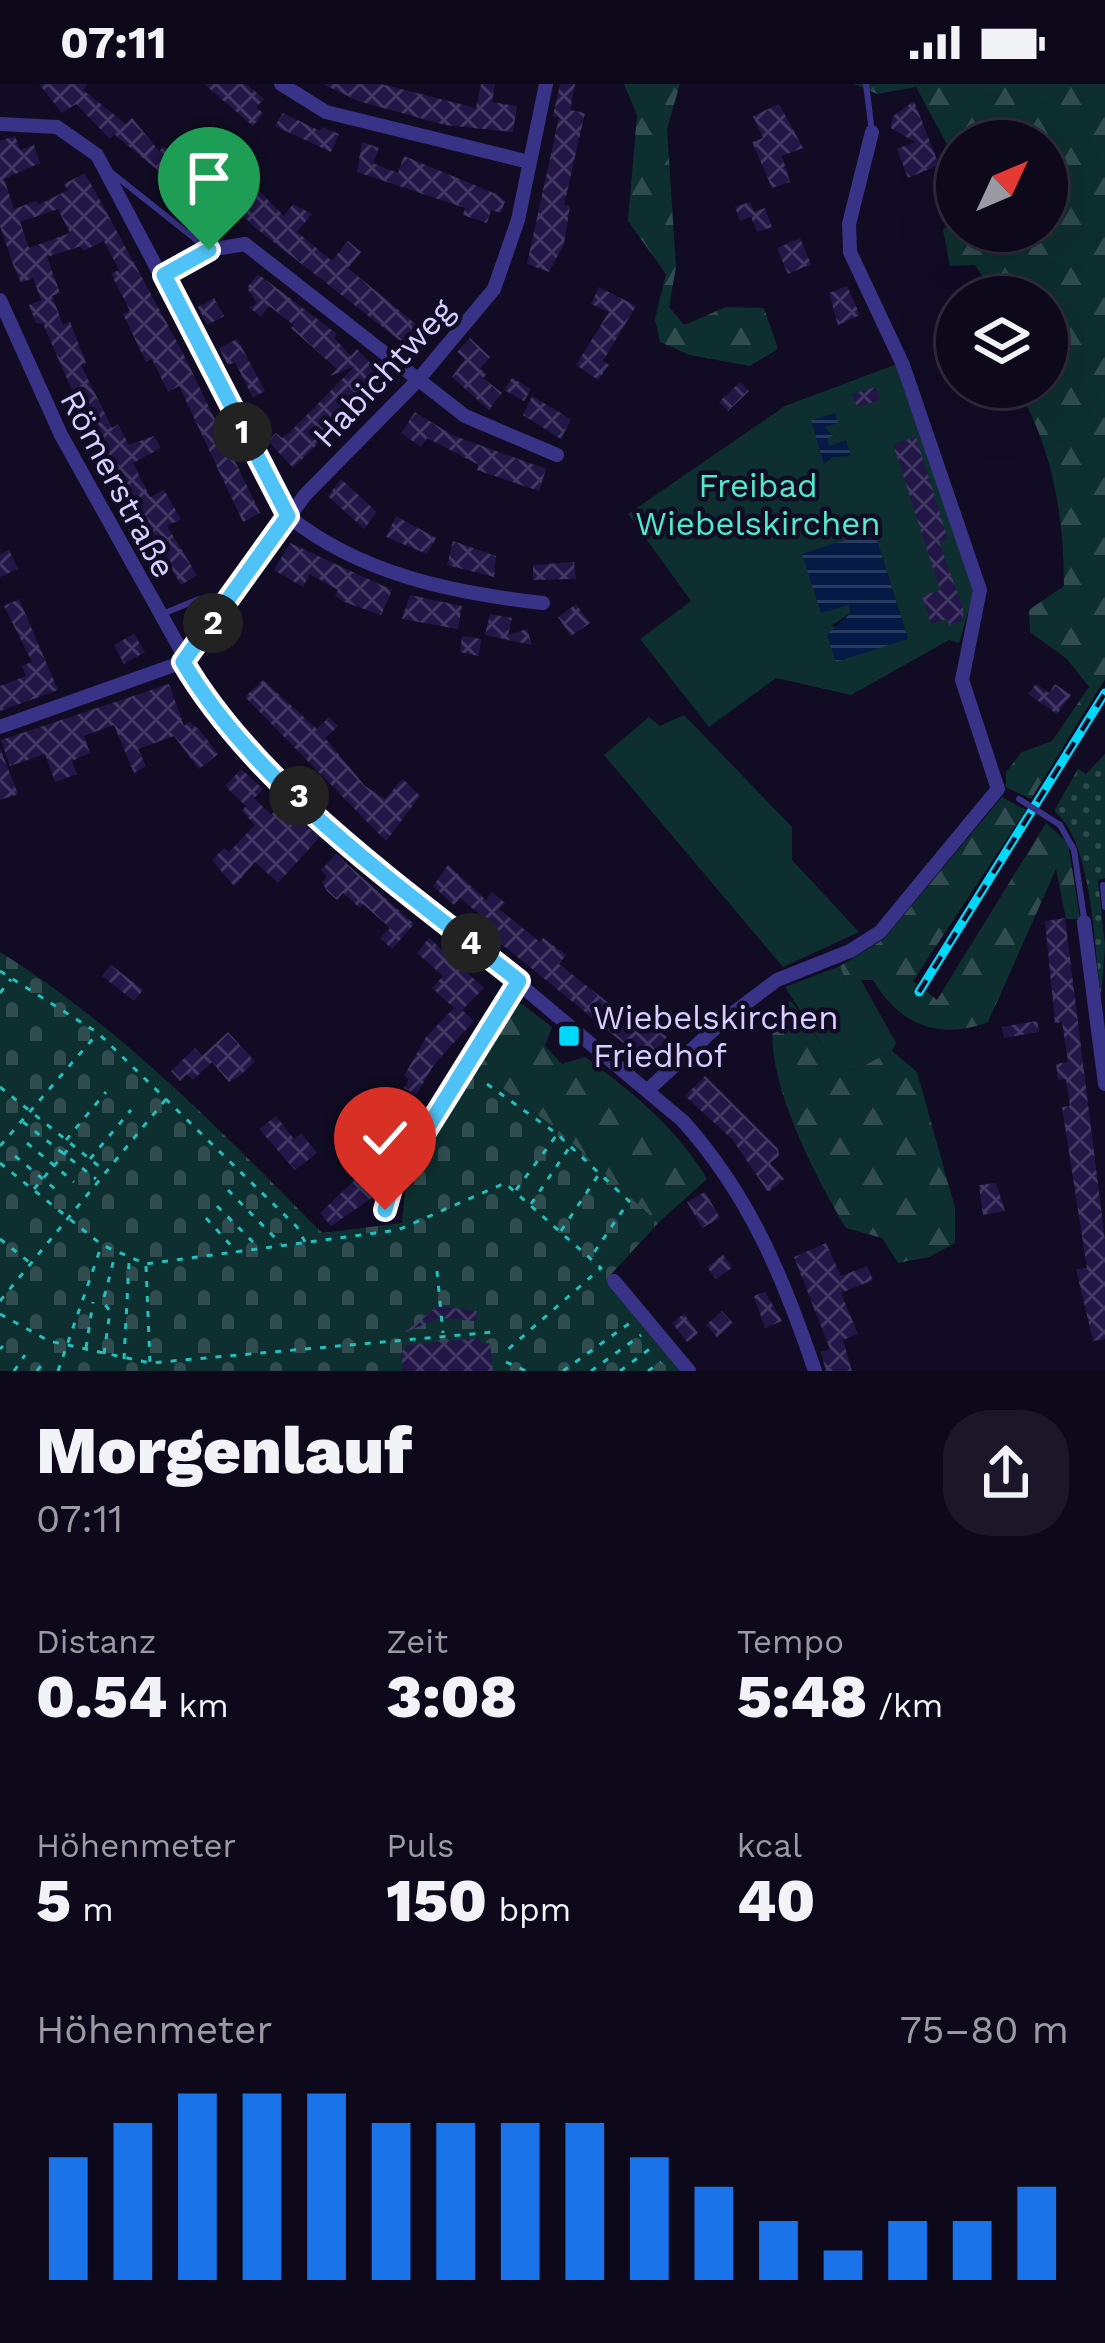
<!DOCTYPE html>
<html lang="de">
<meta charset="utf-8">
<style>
:root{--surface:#0d091b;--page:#1b1728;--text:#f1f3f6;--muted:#9a9aa3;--line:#2d2a3a;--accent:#1a73e8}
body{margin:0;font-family:"Work Sans",sans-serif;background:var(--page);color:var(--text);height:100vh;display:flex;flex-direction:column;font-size:45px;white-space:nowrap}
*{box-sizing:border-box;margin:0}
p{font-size:39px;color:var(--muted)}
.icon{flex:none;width:66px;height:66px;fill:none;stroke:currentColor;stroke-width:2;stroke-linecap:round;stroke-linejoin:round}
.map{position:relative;height:1287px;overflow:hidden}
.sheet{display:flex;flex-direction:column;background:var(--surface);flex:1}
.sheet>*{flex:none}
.needle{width:78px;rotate:46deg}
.fabs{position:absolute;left:936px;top:36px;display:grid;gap:24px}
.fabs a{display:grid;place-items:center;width:132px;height:132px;border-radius:50%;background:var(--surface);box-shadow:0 12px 48px #0002,0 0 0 3px var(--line);font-size:60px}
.pin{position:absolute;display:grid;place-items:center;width:102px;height:102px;color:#fff;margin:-123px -51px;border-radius:50% 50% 50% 0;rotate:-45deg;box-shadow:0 0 12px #0007}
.pin .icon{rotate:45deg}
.km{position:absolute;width:60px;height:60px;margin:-30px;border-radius:50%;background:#222;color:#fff;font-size:33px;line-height:60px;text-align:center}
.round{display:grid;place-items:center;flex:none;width:126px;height:126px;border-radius:48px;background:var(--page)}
.headline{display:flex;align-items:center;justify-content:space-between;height:204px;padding:0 36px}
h1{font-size:66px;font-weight:800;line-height:90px}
.metrics{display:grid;grid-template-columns:repeat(3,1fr);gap:18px;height:204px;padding:12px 36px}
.metrics div{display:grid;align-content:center}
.metrics b{font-size:60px;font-weight:800}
.metrics small{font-size:33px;font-weight:400}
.metrics p{font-size:33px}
.chart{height:336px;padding:24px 36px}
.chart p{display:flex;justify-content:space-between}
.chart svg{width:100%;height:216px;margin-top:12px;stroke:var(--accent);stroke-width:6}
.status{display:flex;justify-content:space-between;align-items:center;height:84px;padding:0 60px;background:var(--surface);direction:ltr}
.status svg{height:33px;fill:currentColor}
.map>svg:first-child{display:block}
</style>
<div class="status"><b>07:11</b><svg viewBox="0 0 49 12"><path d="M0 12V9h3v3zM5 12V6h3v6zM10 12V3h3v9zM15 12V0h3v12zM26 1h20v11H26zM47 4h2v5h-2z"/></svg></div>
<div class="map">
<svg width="1105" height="1287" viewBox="0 0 1105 1287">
<defs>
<pattern id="grass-dots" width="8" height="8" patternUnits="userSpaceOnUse" patternTransform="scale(3)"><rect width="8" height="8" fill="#0e2f2f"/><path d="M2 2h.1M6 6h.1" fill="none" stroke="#304c4e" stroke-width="1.8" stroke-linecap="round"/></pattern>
<pattern id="forest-firs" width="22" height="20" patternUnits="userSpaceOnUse" patternTransform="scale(3)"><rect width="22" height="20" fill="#0e2f2f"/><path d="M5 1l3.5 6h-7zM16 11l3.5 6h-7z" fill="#304c4e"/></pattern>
<pattern id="cemetery-stones" width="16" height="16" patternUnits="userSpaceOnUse" patternTransform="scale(3)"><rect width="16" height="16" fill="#0e2f2f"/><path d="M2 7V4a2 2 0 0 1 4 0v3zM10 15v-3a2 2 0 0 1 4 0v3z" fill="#304c4e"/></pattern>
<pattern id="water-rules" width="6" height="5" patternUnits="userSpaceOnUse" patternTransform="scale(3)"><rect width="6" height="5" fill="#051a44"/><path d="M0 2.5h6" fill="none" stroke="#293a60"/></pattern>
<pattern id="building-cross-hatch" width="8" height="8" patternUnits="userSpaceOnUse" patternTransform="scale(3)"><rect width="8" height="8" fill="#221647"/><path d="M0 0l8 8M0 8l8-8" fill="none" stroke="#413763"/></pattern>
</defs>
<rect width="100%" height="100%" fill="#110c24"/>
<path fill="url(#grass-dots)" d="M 1105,670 L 1105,794 L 1098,796 L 1105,862 L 1101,913 C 1094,864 1093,757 1054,727 L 1078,685 L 1086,690 Z"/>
<g fill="url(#forest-firs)">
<path d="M 624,0 L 680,0 L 667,45 L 676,183 L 669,223 L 684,241 L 726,223 L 764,224 L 778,265 L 750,282 L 690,271 L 660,258 L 655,235 L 666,190 L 628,137 L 637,31 Z"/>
<path d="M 854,0 L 1105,0 L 1105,595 L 1031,715 L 1006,703 L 1006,688 L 1022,668 L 1052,657 L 1089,603 L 1067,575 L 1030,548 L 1029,526 L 1064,502 C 1064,431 1053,366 1017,303 L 1047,303 L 1047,213 L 996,213 L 975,181 L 950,182 L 943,146 L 957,133 L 957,147 L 1047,147 L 1047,57 L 957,57 L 957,79 L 916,3 L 877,10 Z"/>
<path d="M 1002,713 L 1026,726 L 913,897 L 937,916 L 1046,739 L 1068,759 L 1080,835 L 1066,835 L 1056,785 L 988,938 C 939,957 899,940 873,896 L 845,896 L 840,882 L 884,855 Z"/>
<path d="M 782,916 L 792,918 L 835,980 L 853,987 L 892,967 L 917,988 L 955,1124 L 955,1159 L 929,1173 L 898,1179 L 882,1154 L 846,1144 C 818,1097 747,967 782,916 Z"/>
<path d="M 513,920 L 522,920 L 552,943 L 545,962 L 562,980 L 585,973 C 632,1008 677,1044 707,1095 L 658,1139 L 559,1047 L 473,982 Z"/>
</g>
<path fill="url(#cemetery-stones)" d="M 0,868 C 123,945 221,1047 322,1149 L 402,1139 L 406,1099 L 473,982 L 559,1047 L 658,1139 L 606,1196 L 680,1287 L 0,1287 Z"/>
<g fill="#0e2f2f" fill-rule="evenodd">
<path d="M 897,280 L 975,505 L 959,559 L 949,556 L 851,611 L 776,594 L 709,643 L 640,555 L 691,517 L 628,430 L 785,322 ZM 874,447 L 908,555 L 831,542 L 851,529 L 849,521 L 803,470 Z"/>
<path d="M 684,631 L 792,743 L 792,776 L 859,848 L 783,883 L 604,671 L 649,633 L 660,642 Z"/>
<path d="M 840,882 L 845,896 L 861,896 L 896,959 L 892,967 L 853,987 L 834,980 L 785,903 Z"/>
</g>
<g fill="url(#water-rules)">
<path d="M 835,329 L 838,339 L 825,343 L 833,352 L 827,354 L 829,362 L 846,356 L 851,372 L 833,373 L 824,380 L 811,336 Z"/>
<path d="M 874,447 L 908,555 L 836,578 L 827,551 L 851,529 L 848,521 L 821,529 L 802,470 Z"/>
</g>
<g fill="url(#building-cross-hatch)" fill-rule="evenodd">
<path d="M 39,0 L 88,0 L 83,6 L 126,40 L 132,34 L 159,67 L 164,62 L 194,87 L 201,80 L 228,103 L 207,127 L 114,50 L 110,55 L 76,20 L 62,29 Z"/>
<path d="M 204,0 L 246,0 L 264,15 L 256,23 L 263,29 L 253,42 Z"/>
<path d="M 323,0 L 381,0 L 476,24 L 481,0 L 495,0 L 492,18 L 517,22 L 513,48 L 445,41 L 358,17 Z"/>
<path d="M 560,0 L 575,0 L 570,26 L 585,29 L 564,121 L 570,122 L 564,160 L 549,188 L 527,180 L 559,33 L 553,32 Z"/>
<path d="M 914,17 L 939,81 L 908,94 L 897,65 L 915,58 L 891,44 L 893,32 Z"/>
<path d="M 779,20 L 803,64 L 782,72 L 790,98 L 772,104 L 752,58 L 763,54 L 753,32 Z"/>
<path d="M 283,29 L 320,47 L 322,43 L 339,50 L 331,68 L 275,42 Z"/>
<path d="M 15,52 L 20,66 L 34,61 L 40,79 L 4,95 L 14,125 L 36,117 L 38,121 L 68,106 L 64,100 L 85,89 L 183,269 L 260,429 L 243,438 L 179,302 L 168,308 L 152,275 L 146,278 L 123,230 L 130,227 L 111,190 L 119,186 L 104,157 L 83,167 L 81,162 L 47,173 L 60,209 L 52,212 L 63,241 L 70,238 L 86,279 L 81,281 L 112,344 L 118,340 L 129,361 L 154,352 L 161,364 L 133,379 L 150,413 L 164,406 L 181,435 L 167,442 L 197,491 L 181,501 L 82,329 L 43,240 L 36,239 L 29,221 L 41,216 L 33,194 L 21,199 L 13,180 L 0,142 L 0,57 ZM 58,125 L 70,149 L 29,164 L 20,138 Z"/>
<path d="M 362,58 L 379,64 L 373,79 L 398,89 L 404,72 L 496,110 L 505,117 L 501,129 L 491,126 L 487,139 L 463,131 L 465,124 L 357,88 Z"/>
<path d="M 244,92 L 284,132 L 293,120 L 312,130 L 297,148 L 332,177 L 348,157 L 361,168 L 348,184 L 430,252 L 416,269 L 253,142 L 240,128 L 245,122 L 229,109 Z"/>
<path d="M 750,118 L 754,128 L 765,124 L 772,143 L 757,148 L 751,133 L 740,137 L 735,123 Z"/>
<path d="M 800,154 L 811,180 L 788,190 L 777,164 Z"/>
<path d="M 258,190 L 337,250 L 334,254 L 351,272 L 357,265 L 385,294 L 293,384 L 268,357 L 276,349 L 282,354 L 290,348 L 355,282 L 330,292 L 337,285 L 291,244 L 294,241 L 269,222 L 261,233 L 249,223 L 257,219 L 247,204 Z"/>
<path d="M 847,202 L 860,231 L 838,241 L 829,209 Z"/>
<path d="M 599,203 L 636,222 L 603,277 L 609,281 L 598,296 L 576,281 L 609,228 L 591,220 Z"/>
<path d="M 214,214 L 224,232 L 207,241 L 198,223 Z"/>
<path d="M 470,254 L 490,273 L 480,285 L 487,290 L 483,294 L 502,309 L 489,326 L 452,293 L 465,275 L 457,268 Z"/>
<path d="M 237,255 L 265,307 L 253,314 L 235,278 L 228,281 L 219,264 Z"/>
<path d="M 512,294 L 531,305 L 524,317 L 504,306 Z"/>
<path d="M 740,298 L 749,307 L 728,327 L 719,318 Z"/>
<path d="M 876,303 L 880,316 L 857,323 L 852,310 Z"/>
<path d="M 532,312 L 571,335 L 561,355 L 523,331 Z"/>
<path d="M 415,328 L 452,351 L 546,385 L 539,407 L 477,386 L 479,381 L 427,354 L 421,363 L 401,349 Z"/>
<path d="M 916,353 L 948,455 L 939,458 L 964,527 L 962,537 L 949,541 L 947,535 L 931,540 L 922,512 L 940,506 L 893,360 Z"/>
<path d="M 341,395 L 377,428 L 364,445 L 328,412 Z"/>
<path d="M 396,432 L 436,454 L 427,470 L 386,453 Z"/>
<path d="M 453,457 L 496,472 L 494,493 L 447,481 Z"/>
<path d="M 290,459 L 392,506 L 381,531 L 347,519 L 335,512 L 338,506 L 310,490 L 303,503 L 274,486 Z"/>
<path d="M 9,466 L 18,485 L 0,493 L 0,470 Z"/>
<path d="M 574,478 L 576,495 L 533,496 L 533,481 Z"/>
<path d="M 410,511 L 462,522 L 458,545 L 402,535 Z"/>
<path d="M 19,515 L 58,606 L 0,627 L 0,602 L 26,592 L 22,582 L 32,578 L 4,522 Z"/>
<path d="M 576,520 L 590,539 L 571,552 L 558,533 Z"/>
<path d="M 490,530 L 512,534 L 508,551 L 527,545 L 532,561 L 485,551 Z"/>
<path d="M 134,550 L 145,568 L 124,580 L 114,561 Z"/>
<path d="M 462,552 L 481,555 L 479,572 L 460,568 Z"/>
<path d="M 263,596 L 317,645 L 329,633 L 338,642 L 325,654 L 365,702 L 385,715 L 403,695 L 420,712 L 386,757 L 245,613 Z"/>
<path d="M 169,600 L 184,642 L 189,638 L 199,645 L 218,670 L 199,685 L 174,652 L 138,665 L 146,682 L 134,689 L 114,641 L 84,652 L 90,669 L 72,677 L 77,690 L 55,698 L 45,670 L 10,682 L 1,656 Z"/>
<path d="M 1036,600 L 1049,609 L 1055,600 L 1071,611 L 1057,630 L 1028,610 Z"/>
<path d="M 0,664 L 18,710 L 0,716 Z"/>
<path d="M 241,685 L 263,705 L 254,714 L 271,731 L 280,721 L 320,753 L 278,799 L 255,778 L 234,802 L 212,776 L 224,764 L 229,768 L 255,741 L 242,727 L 246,722 L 225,702 Z"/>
<path d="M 336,770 L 414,840 L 392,865 L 380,854 L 390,844 L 363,820 L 360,824 L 343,809 L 337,816 L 327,807 L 322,798 L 327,792 L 321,786 Z"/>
<path d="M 448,781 L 486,816 L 492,808 L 505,819 L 499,825 L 540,858 L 543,854 L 566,871 L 559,880 L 648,950 L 653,943 L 667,953 L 661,960 L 668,965 L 659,976 L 654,973 L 649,980 L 488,849 L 494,842 L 460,814 L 454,821 L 433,802 Z"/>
<path d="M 1065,834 L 1105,1157 L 1105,1255 L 1093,1257 L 1076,1185 L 1087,1184 L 1062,1023 L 1070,1022 L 1066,995 L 1058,996 L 1056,980 L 1068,978 L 1062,938 L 1055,939 L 1045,837 Z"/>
<path d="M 429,854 L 484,904 L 462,926 L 474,937 L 435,979 L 416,1011 L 404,1004 L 409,995 L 404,992 L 426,953 L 454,924 L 432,904 L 443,892 L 417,869 Z"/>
<path d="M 111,881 L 143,906 L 134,917 L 102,892 Z"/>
<path d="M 1037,937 L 1039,948 L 1004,954 L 1002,943 Z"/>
<path d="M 228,948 L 255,978 L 238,993 L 229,998 L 212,978 L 193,996 L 187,990 L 180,997 L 171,987 L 195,964 L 202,972 Z"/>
<path d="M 705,992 L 778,1065 L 779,1072 L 770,1079 L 784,1095 L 768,1108 L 732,1055 L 685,1012 Z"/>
<path d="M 362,1011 L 379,1026 L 364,1041 L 348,1026 Z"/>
<path d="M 276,1032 L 294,1055 L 301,1049 L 317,1069 L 295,1086 L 259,1045 Z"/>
<path d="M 347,1053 L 376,1089 L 365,1097 L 376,1111 L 331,1142 L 320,1129 L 360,1091 L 336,1062 Z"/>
<path d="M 996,1099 L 1005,1127 L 983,1131 L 979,1101 Z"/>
<path d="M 705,1108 L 720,1134 L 702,1144 L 687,1118 Z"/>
<path d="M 826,1159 L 841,1192 L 867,1182 L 873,1196 L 841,1209 L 858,1250 L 843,1256 L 852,1287 L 826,1287 L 821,1268 L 830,1265 L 794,1173 Z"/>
<path d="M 723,1171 L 732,1184 L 716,1195 L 707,1183 Z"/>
<path d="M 765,1208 L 782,1237 L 765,1244 L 754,1212 Z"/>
<path d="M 438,1222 L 477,1227 L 476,1237 L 440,1234 L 403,1249 Z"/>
<path d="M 722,1227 L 733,1239 L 717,1253 L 706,1241 Z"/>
<path d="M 684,1230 L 698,1249 L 687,1258 L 672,1239 Z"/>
<path d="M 479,1254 L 482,1260 L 490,1259 L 493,1287 L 403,1287 L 401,1269 L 407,1261 Z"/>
</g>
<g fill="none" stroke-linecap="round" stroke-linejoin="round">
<g stroke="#23bfbb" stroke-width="3" stroke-dasharray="6 9" stroke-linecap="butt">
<path d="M 0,887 L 98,949 L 297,1143 L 305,1158"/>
<path d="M 0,909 L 11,895"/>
<path d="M 487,1000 L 557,1050 L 629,1117 L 591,1173"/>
<path d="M 0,1003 L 105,1087"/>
<path d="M 23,1038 L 96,1095"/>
<path d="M 66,1056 L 106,1008"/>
<path d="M 27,1059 L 74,1098"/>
<path d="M 0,1062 L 97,950"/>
<path d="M 15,1072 L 60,1109"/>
<path d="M 90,1075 L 131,1026"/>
<path d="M 0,1079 L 102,1161 L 146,1180 L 398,1146 L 505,1099 L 601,1184 L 505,1268"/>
<path d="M 34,1105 L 71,1062"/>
<path d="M 228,1106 L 281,1160"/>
<path d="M 516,1106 L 556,1052"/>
<path d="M 531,1120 L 569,1064"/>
<path d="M 217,1122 L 258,1163"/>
<path d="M 206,1134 L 237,1168"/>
<path d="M 561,1147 L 599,1090"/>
<path d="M 0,1155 L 29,1178"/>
<path d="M 146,1182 L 150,1279"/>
<path d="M 437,1187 L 443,1249"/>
<path d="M 0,1217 L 166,1015"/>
<path d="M 0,1230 L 49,1257 L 150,1279 L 494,1248"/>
<path d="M 86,1264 L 93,1218"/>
<path d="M 0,1265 L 3,1262"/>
<path d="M 104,1270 L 110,1227 L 103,1218 L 115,1171"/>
<path d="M 124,1275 L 129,1179"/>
<path d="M 506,1278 L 526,1287"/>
<path d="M 14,1287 L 25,1271"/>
<path d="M 37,1287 L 42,1280"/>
<path d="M 58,1287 L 101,1163"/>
<path d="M 563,1287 L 630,1239"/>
<path d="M 591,1287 L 641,1251"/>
<path d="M 620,1287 L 651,1264"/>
<path d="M 648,1287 L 661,1278"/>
</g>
<g stroke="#393387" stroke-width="6">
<path d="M 866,0 L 872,48"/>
<path d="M 112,89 L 209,166"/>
<path d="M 160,531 L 199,515 L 217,526"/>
<path d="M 1060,741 L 1074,766 L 1084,834"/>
<path d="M 1103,801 L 1105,823"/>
</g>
<g stroke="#393387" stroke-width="14">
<path d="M 281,0 L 326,28 L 529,78"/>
<path d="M 0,40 L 57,43 L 97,71 L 288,432 C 360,490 453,509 543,519"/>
<path d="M 164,191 L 209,166 L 245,160 L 465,332 L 557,371"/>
<path d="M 0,216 L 61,351 L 217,631 L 341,751 L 683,1037 C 750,1112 783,1193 815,1287"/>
<path d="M 183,578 L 305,411 L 418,296 L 494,205 L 518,136 L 546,0"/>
<path d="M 0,643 L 183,578"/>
<path d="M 1084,838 L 1105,1000"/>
<path d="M 650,1004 L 724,936 L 777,896 L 850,867 L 880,848 L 998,705 L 962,596 L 980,506 L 903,281 L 850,168 L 849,140 L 872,48"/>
<path d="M 385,1126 L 393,1101 L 519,897"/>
<path d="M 614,1197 L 689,1287"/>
</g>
<defs>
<path id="rail" d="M 919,908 L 1105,609"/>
</defs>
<use href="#rail" stroke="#00d8fa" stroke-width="9"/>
<use href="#rail" stroke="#110c24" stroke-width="4.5" stroke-dasharray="14" stroke-linecap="butt"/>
<path stroke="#393387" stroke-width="6" d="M 1019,715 L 1060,741"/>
</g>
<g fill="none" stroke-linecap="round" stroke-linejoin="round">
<defs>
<path id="route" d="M 209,166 L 164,191 L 288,432 L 183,578 C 257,704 405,806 519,897 L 392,1101 L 385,1126"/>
</defs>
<use href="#route" stroke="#fff" stroke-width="24"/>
<use href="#route" stroke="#4fc3f7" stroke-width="15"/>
</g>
<rect fill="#00d8fa" stroke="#110c24" stroke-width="4.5" x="557" y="940" width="24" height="24" rx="6"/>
<g text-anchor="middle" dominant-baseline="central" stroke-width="9" stroke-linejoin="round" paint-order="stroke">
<g font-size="33" fill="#d6cfff" stroke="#110c24">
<text transform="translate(383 289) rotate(-47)">Habichtweg</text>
<text transform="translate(118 400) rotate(62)">Römerstraße</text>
</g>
<g font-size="33" fill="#50eac9" stroke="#110c24">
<text x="758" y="401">Freibad<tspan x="758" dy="38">Wiebelskirchen</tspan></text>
</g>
<g font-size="33" fill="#d6cfff" stroke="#110c24" text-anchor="start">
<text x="593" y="933">Wiebelskirchen<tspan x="593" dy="38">Friedhof</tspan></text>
</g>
</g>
</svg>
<div class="fabs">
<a><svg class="needle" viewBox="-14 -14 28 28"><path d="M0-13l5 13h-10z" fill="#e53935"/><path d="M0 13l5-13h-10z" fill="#9a9aa3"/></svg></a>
<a><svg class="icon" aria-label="layers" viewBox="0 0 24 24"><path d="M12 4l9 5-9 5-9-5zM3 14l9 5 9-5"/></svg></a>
</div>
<div class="pin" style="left:209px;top:166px;background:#1e9e55"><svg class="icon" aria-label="arrive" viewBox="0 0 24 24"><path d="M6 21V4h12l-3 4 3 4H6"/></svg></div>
<div class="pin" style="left:385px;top:1126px;background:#d93025"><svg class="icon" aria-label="check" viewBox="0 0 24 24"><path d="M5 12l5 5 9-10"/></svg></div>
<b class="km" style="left:242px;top:348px">1</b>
<b class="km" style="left:213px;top:539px">2</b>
<b class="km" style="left:299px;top:712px">3</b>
<b class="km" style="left:471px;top:859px">4</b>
</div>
<section class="sheet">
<div class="headline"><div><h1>Morgenlauf</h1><p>07:11</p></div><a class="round"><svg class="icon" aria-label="share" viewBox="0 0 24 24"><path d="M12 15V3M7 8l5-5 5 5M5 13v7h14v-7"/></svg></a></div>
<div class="metrics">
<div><p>Distanz</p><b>0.54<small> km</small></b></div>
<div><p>Zeit</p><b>3:08</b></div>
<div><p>Tempo</p><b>5:48<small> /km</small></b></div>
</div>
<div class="metrics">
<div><p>Höhenmeter</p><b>5<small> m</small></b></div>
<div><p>Puls</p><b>150<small> bpm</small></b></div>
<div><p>kcal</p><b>40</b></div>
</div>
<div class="chart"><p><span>Höhenmeter</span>75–80 m</p>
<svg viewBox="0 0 160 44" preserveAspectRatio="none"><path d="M5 44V19M15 44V12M25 44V6M35 44V6M45 44V6M55 44V12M65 44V12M75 44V12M85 44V12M95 44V19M105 44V25M115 44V32M125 44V38M135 44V32M145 44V32M155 44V25"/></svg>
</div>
</section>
